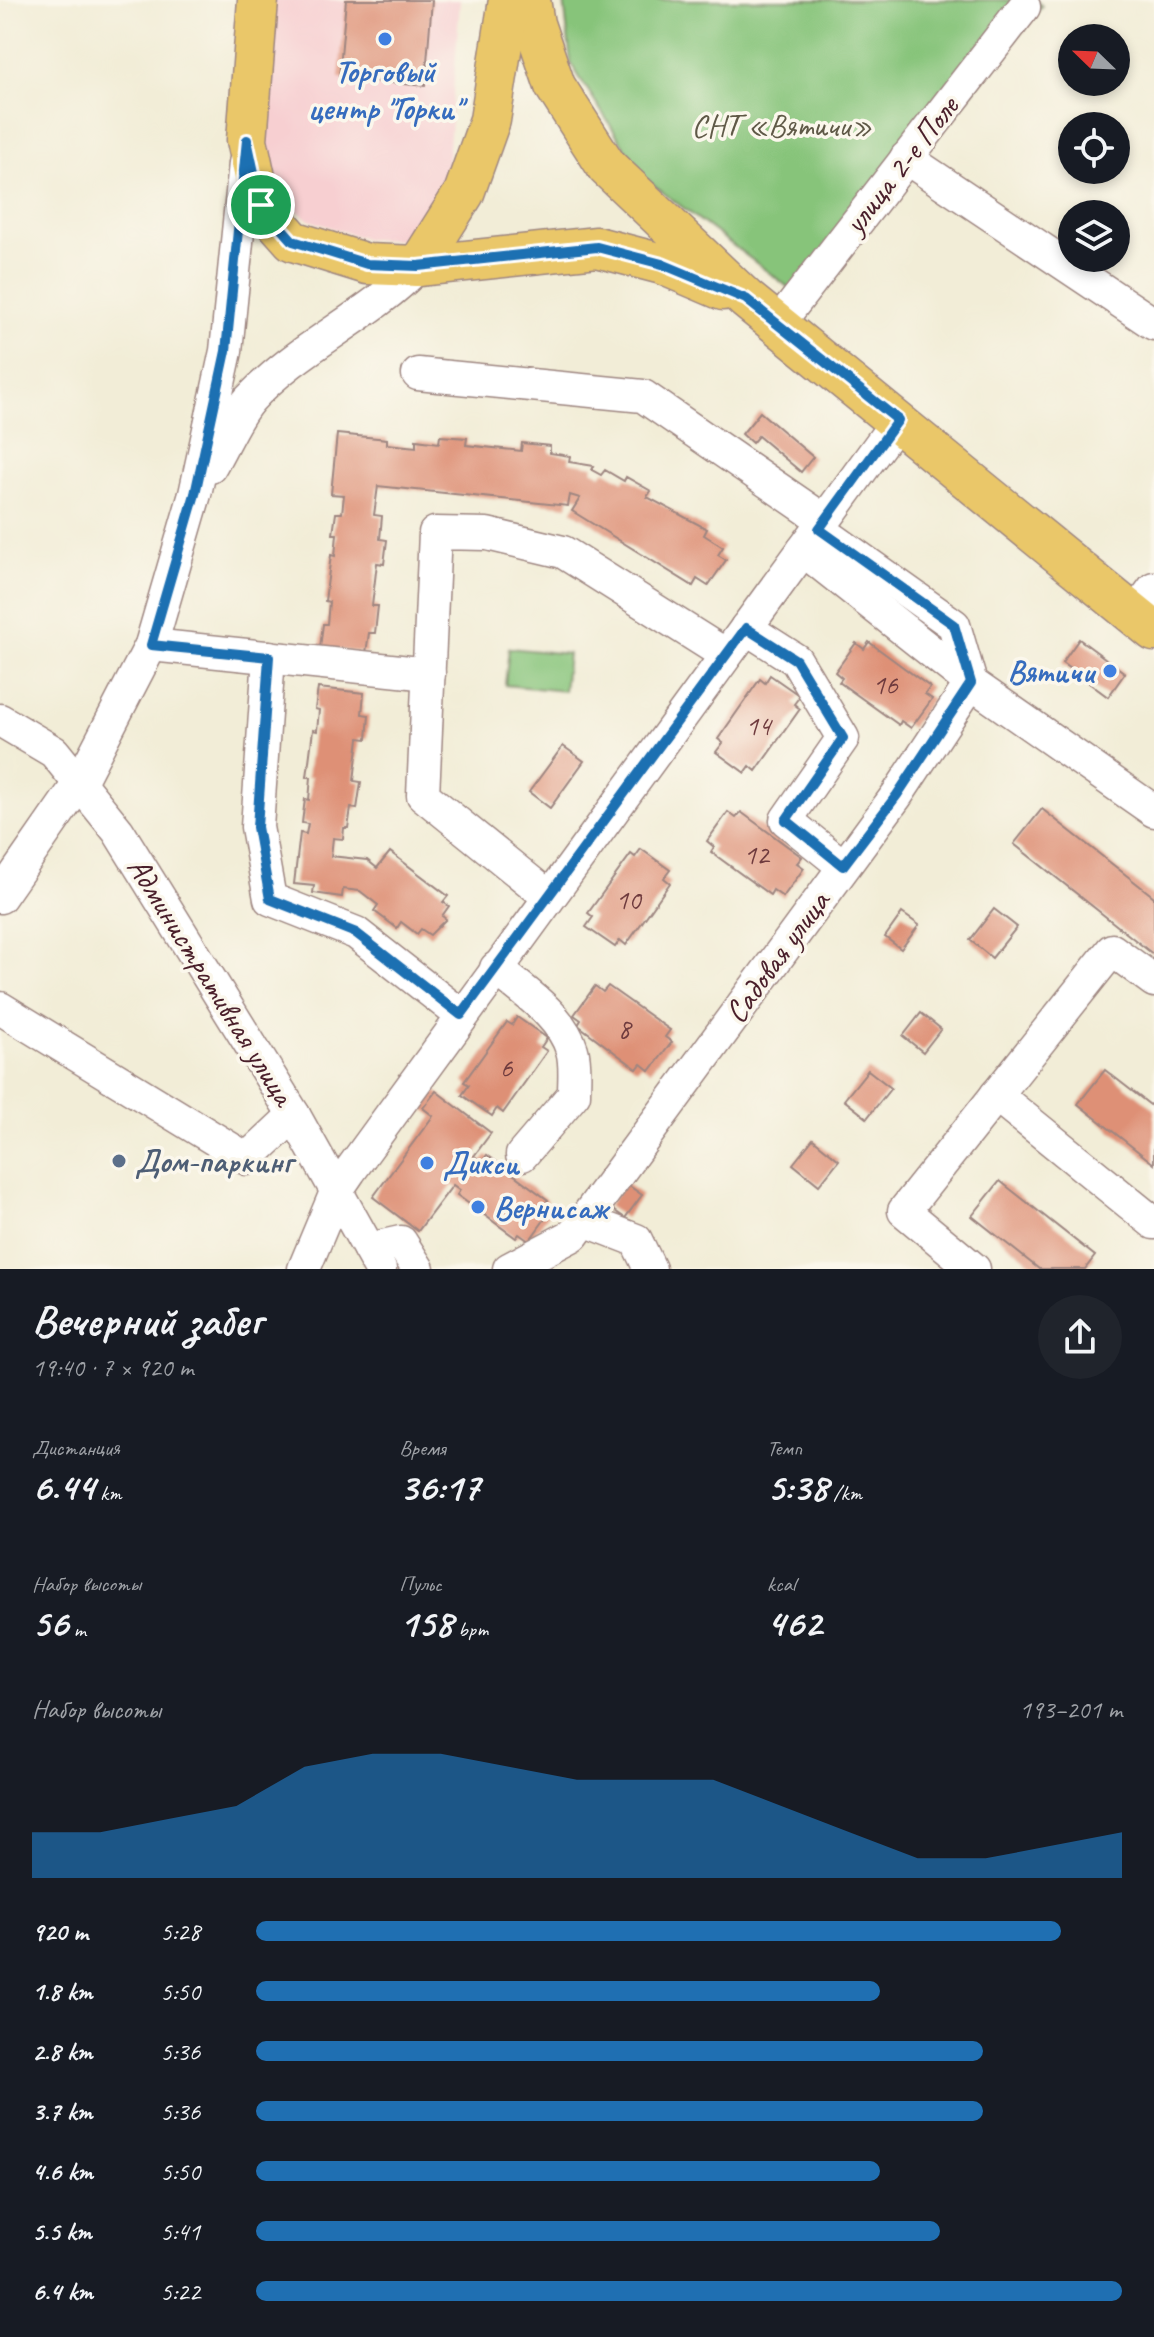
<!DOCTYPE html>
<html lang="ru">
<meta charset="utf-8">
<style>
:root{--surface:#171b24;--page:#20242c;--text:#f1f3f6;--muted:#9ea1a6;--accent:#1f6fb2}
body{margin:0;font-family:Caveat,sans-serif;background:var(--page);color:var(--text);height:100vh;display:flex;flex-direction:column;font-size:30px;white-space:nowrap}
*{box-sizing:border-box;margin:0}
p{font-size:26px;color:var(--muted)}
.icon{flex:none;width:44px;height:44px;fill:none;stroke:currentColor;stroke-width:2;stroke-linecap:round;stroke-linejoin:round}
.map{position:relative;height:1269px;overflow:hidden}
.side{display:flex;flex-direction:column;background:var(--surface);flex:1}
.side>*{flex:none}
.needle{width:52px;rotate:293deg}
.fabs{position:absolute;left:1058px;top:24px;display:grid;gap:16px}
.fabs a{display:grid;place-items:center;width:72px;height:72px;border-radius:50%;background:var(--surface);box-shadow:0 4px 12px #0003;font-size:40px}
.pin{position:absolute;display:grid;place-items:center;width:68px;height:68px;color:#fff;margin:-34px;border:4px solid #fff;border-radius:50%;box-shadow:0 2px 8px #0007}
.round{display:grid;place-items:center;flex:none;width:84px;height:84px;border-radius:42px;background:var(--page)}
.headline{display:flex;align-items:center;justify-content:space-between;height:136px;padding:0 32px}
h1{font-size:44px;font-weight:700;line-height:60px}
.stats{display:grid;grid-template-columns:repeat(3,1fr);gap:12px;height:136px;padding:8px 32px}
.stats div{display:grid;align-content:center}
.stats b{font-size:40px;font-weight:700}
.stats small{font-size:22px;font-weight:400}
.stats p{font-size:22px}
.chart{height:224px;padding:16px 32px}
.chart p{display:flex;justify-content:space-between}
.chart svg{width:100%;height:144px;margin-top:8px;fill:var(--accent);opacity:.7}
ul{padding:0 32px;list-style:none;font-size:26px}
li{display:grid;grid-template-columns:128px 96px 1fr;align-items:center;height:60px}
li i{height:20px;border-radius:10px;background:var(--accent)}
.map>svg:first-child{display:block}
</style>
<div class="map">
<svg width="1154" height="1269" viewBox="0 0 1154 1269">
<rect width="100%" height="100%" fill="#fbf7ec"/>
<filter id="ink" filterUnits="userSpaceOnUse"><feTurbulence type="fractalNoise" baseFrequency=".0125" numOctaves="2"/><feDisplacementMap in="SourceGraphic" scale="16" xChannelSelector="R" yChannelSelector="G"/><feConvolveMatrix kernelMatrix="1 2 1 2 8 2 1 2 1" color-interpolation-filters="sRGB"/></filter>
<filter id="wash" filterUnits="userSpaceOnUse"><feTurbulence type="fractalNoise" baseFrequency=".006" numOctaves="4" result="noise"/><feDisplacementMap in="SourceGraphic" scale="32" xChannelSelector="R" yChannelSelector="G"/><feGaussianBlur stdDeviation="1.8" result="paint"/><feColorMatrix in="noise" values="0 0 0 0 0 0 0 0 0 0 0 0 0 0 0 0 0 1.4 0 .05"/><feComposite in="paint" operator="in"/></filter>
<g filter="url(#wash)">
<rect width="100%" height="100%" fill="#f2edd7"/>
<path fill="#f7cfd1" d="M 269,0 L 460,0 L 446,187 L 427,220 L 400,240 L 365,239 L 309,220 L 270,189 L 260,141 Z"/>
<g fill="#87c47a" stroke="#687252" stroke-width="2">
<path d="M 564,0 L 1036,0 L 1042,6 L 804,299 L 645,179 L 571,64 Z"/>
<path d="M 509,648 L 568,654 L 564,691 L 505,685 Z"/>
</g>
<g id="blocks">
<g fill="#de9076">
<path d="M 346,0 L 432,0 L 425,86 L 339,78 Z"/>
<path d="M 760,412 L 813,457 L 801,472 L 758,436 L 752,443 L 742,434 Z"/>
<path d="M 337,434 L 387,439 L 387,444 L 416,447 L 416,440 L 439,443 L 440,436 L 467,438 L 466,445 L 521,451 L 522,443 L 550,446 L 550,453 L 570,456 L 569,462 L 594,466 L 592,470 L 601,475 L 605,470 L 624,481 L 626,477 L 651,491 L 647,497 L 707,529 L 704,535 L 723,547 L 718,555 L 726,560 L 708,586 L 697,579 L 693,586 L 572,511 L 580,498 L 570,495 L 568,506 L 378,486 L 374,515 L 382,516 L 380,539 L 387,540 L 384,564 L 377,563 L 372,606 L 378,606 L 375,633 L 369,633 L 366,653 L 320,648 L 323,624 L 327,624 L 329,602 L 325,601 L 331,555 L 335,556 L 337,534 L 333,534 L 336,513 L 342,513 L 344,495 L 331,494 Z"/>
<path d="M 1079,639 L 1125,673 L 1108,697 L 1062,663 Z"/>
<path d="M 869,642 L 930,687 L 925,694 L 932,699 L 911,728 L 901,721 L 899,725 L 839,682 L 842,678 L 835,672 L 856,643 L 864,649 Z"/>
<path d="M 770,675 L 800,696 L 794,704 L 800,709 L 756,771 L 750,766 L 745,773 L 716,752 L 723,743 L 718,739 L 760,679 L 765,683 Z"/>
<path d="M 318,688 L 364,693 L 362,714 L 369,715 L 367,739 L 359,738 L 354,781 L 361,782 L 357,809 L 351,808 L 348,828 L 344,828 L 343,839 L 333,838 L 331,856 L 367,860 L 377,868 L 390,852 L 448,896 L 443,902 L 449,906 L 442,916 L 446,919 L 430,935 L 421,929 L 417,934 L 401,922 L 397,928 L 374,911 L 378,905 L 360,891 L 343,889 L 342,897 L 313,893 L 314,886 L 294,884 L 300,833 L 306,834 L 308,824 L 302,823 L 305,799 L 309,800 L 311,777 L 307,777 L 313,730 L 317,731 L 319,710 L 315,709 Z"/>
<path d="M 563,746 L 584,761 L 550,808 L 529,792 Z"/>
<path d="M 1042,809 L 1154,897 L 1154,955 L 1014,844 Z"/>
<path d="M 728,812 L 736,818 L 741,812 L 802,857 L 797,863 L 804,868 L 783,897 L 773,890 L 770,895 L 711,852 L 714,847 L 707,841 Z"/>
<path d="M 641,849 L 670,870 L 664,878 L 670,883 L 626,945 L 620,940 L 615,947 L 586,927 L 593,917 L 588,913 L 631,854 L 635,857 Z"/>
<path d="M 994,909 L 1017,927 L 992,958 L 970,940 Z"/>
<path d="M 902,913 L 919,925 L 901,949 L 885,937 Z"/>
<path d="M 595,986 L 603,992 L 608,986 L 670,1030 L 665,1037 L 672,1042 L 650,1071 L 641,1064 L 637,1069 L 578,1025 L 581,1020 L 574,1015 Z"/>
<path d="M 921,1013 L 941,1029 L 923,1052 L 903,1036 Z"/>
<path d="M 517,1017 L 547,1038 L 541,1047 L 547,1051 L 503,1113 L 497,1108 L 492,1116 L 462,1095 L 469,1085 L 464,1082 L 507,1022 L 512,1025 Z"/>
<path d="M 868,1070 L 891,1088 L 867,1118 L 844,1100 Z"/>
<path d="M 1105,1070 L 1154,1108 L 1154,1164 L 1078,1104 Z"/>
<path d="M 436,1091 L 491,1133 L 474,1156 L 482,1162 L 487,1155 L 548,1200 L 543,1206 L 550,1212 L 529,1241 L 519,1234 L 516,1238 L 457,1195 L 460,1190 L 453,1185 L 418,1231 L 373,1197 L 433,1116 L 423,1108 Z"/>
<path d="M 813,1139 L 839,1160 L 819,1185 L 793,1164 Z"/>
<path d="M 1000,1181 L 1095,1256 L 1085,1269 L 1039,1269 L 972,1216 Z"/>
<path d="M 625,1183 L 642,1195 L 625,1218 L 608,1206 Z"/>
</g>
</g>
</g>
<g filter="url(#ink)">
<use href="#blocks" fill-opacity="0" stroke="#9e8681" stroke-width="2"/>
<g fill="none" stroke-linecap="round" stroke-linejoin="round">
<defs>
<g id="minor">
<path d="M 906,158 L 1154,324"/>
<path d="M 778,324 L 1024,7"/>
<path d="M 418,374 L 643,396 L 825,521"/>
<path d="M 210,467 C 223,446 234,417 250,399 C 300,345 368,318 418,266"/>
<path d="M 803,550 L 971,683 L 1154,811"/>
<path d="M 1134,615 L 1154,588"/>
<path d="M 746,628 L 796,660 L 843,738 L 786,820 L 843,866"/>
<path d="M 151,645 L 429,674"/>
<path d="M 269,657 L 257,827 L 270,899 L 356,933 L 461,1015"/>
<path d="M 0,720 L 54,752 L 118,831 L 294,1115 L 380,1269"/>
<path d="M 548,896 L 423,795 L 435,533 L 487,534 L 563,552 L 726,655"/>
<path d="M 0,897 L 80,782 L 151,645 L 195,494 L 226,351 L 245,163"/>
<path d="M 496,968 C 522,991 561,1014 572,1050 C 576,1063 574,1081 574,1094 L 522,1155"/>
<path d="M 0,1008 L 247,1159 L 294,1115"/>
<path d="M 996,1095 L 1154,1223"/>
<path d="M 584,1220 L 636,1240 L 650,1269"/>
<path d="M 369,1249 L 401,1242 L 418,1269"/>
<path d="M 304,1269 L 337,1190 L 350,1171 L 898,420"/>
<path d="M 509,1269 L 573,1235 L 897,795 L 971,683 L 954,625 L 819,529"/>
<path d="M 974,1269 L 904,1211 L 1112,950 L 1154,981"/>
</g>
<g id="major">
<path d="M 258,0 L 247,140 L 261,205 L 293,241 L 367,264 L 418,266 L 597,247 L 662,264 L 723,290"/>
<path d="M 530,0 L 534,24 L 555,86 L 607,167 L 746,299 L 1154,631"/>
<path d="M 418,266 L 464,193 L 490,120 L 509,0"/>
</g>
</defs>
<use href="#minor" stroke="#9e8681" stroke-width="35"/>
<use href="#major" stroke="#9e8681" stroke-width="43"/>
<use href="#minor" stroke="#fff" stroke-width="32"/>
<use href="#major" stroke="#eac769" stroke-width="40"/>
</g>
</g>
<g fill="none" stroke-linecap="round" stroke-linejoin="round" filter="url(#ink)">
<defs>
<path id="route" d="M 247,140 L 261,205 L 293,241 L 367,264 L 418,266 L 597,247 L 662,264 L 746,299 L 898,420 L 819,529 L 954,625 L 971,683 L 897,795 L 843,866 L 786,820 L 843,738 L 796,660 L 746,628 L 461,1015 L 356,933 L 270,899 L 257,827 L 269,657 L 151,645 L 195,494 L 226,351 Z"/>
</defs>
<use href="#route" stroke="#fff" stroke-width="16"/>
<use href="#route" stroke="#1f6fb2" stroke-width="10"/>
</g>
<g fill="#3f7fe0" stroke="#fbf7ec" stroke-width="3">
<circle cx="385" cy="39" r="8"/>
<circle cx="1110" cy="671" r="8"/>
<circle cx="427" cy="1163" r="8"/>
<circle cx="478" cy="1207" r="8"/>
</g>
<circle fill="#5c6f8a" stroke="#fbf7ec" stroke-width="3" cx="119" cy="1161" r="8"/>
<g text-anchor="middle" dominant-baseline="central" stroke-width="7" stroke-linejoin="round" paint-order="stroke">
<g font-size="28" fill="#6f3b3e">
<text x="885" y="684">16</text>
<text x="758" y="725">14</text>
<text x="756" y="854">12</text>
<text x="628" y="899">10</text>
<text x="624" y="1028">8</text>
<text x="506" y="1067">6</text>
</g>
<g font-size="32" font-weight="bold" fill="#366cbe" stroke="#fbf7ec" text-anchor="start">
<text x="385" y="71" text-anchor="middle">Торговый<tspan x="385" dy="37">центр "Горки"</tspan></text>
<text x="1094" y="671" text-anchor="end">Вятичи</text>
<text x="443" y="1163">Дикси</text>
<text x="494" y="1207">Вернисаж</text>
</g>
<g font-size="32" fill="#5f5947" stroke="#fbf7ec">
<text x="782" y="125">СНТ «Вятичи»</text>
</g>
<g font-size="32" fill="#4a1f2b" stroke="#fbf7ec">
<text transform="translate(901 165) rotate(-52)">улица 2-е Поле</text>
<text transform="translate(777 957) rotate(-54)">Садовая улица</text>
<text transform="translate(211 981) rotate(58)">Административная улица</text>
</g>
<g font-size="32" font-weight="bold" fill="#4e5e75" stroke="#fbf7ec" text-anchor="start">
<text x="135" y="1161">Дом-паркинг</text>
</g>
</g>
</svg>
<div class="fabs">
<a><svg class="needle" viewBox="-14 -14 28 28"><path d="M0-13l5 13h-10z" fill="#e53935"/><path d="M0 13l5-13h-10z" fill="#9ea1a6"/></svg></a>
<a><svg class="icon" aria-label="locate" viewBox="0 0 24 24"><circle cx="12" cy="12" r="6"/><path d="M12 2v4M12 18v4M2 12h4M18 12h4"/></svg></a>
<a><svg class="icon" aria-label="layers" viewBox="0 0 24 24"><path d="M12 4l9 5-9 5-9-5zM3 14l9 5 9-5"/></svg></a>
</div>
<div class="pin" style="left:261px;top:205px;background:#1e9e55"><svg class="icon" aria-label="arrive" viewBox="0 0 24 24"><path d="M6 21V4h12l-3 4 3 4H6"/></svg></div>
</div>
<section class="side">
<div class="headline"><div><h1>Вечерний забег</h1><p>19:40 · 7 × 920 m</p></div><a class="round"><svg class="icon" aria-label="share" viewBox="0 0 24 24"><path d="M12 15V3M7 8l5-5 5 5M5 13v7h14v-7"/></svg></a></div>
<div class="stats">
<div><p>Дистанция</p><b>6.44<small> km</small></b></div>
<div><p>Время</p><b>36:17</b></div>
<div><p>Темп</p><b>5:38<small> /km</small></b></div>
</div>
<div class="stats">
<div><p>Набор высоты</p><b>56<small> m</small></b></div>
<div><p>Пульс</p><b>158<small> bpm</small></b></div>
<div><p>kcal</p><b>462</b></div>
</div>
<div class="chart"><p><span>Набор высоты</span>193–201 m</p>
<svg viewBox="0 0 160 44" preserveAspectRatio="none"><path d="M0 44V30L10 30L20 26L30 22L40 10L50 6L60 6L70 10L80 14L90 14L100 14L110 22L120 30L130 38L140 38L150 34L160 30V44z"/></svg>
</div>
<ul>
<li><b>920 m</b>5:28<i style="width:93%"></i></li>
<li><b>1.8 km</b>5:50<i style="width:72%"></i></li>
<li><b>2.8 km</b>5:36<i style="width:84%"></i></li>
<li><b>3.7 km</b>5:36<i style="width:84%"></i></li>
<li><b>4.6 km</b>5:50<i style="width:72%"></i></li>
<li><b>5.5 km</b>5:41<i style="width:79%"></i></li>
<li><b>6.4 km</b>5:22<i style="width:100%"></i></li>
</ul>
</section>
